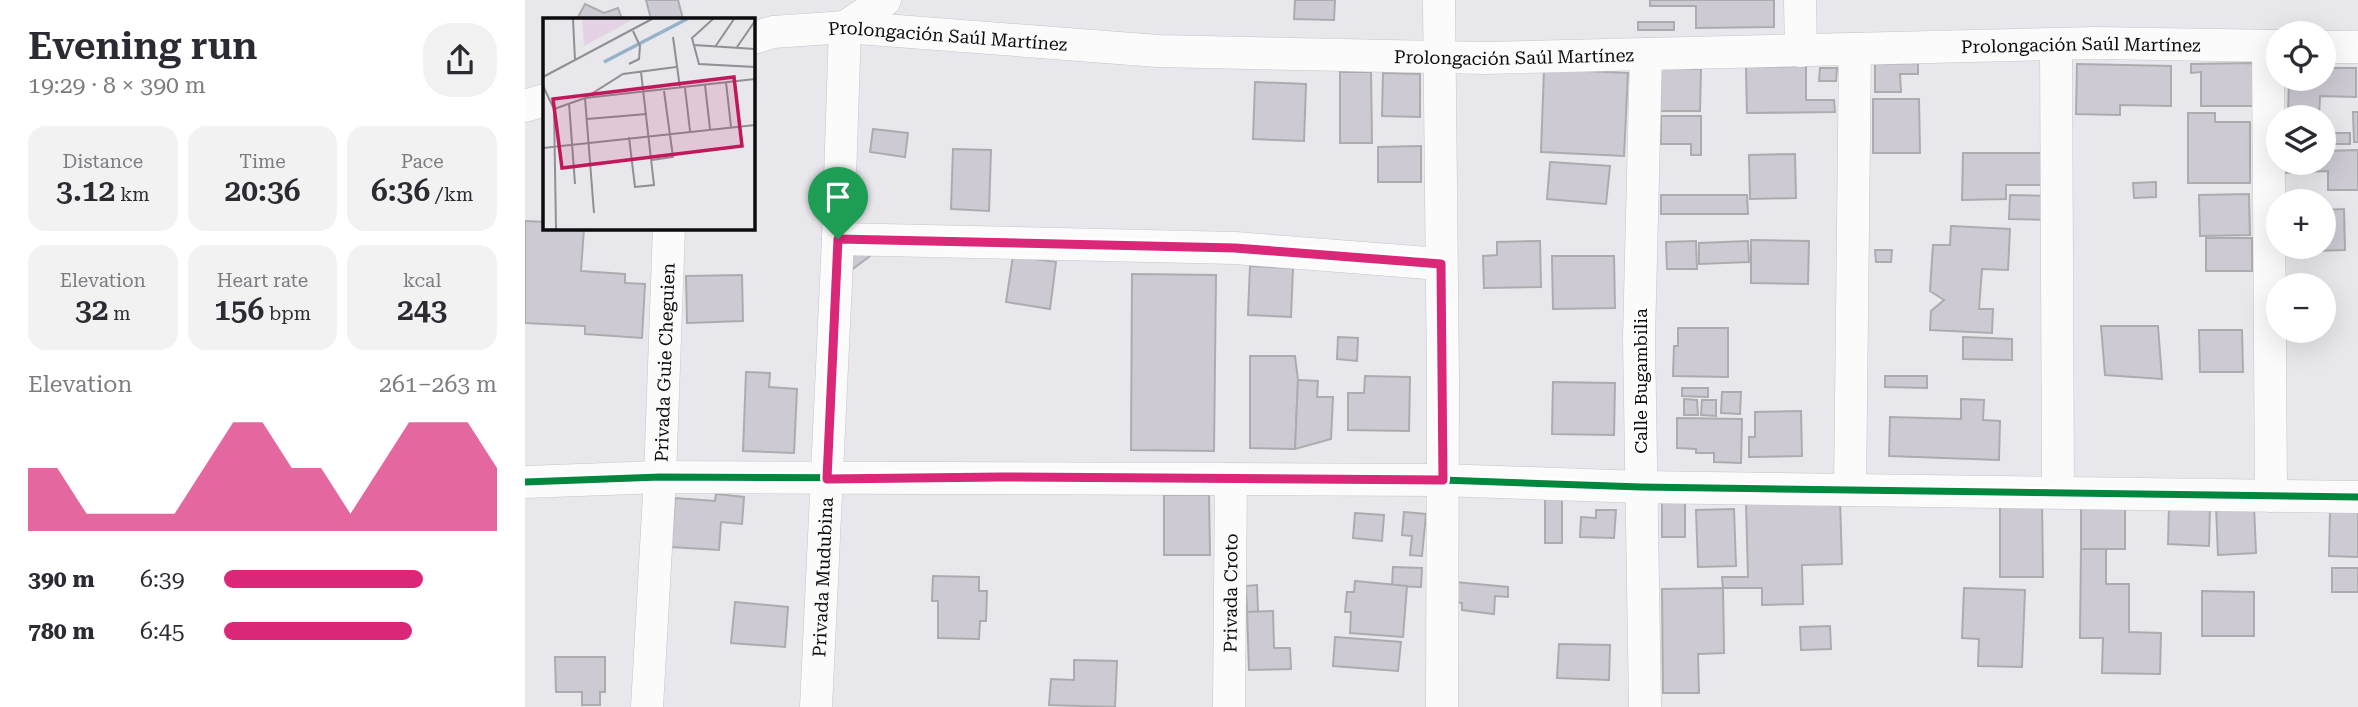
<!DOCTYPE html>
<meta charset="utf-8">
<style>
:root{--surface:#fff;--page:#f2f2f3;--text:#2b2b33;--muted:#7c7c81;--accent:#db2777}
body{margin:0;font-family:"Roboto Serif",serif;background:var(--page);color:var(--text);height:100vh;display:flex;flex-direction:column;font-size:26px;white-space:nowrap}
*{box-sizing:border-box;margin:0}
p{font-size:23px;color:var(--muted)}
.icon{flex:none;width:38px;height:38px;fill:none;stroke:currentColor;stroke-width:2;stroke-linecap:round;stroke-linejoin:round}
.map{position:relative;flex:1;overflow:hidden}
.sheet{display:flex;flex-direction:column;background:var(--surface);width:525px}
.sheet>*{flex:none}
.tools{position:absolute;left:1741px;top:21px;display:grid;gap:14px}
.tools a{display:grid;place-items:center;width:70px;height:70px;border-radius:50%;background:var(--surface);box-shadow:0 7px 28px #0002;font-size:35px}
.pin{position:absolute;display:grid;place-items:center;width:60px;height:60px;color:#fff;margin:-72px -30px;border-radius:50% 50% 50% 0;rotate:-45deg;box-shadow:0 0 7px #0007}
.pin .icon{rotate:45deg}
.round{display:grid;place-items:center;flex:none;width:74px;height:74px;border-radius:28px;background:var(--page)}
.summary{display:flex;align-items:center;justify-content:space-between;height:119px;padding:0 28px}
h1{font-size:38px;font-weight:600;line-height:52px}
.metrics{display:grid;grid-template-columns:repeat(3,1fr);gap:10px;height:119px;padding:7px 28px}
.metrics div{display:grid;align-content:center;border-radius:18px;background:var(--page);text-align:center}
.metrics b{font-size:30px;font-weight:600}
.metrics small{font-size:19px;font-weight:400}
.metrics p{font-size:19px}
.chart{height:196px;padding:14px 28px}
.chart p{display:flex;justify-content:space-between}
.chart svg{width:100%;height:126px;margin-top:7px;fill:var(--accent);opacity:.7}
ul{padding:0 28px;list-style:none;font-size:23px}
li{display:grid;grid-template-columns:112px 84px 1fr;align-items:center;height:52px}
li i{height:18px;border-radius:9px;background:var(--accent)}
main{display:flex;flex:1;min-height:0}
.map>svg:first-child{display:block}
</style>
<main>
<section class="sheet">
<div class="summary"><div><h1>Evening run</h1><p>19:29 · 8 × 390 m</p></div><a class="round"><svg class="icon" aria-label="share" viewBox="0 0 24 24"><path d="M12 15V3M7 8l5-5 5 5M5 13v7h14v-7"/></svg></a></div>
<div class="metrics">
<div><p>Distance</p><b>3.12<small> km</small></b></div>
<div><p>Time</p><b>20:36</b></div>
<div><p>Pace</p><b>6:36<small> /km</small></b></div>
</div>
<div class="metrics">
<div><p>Elevation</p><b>32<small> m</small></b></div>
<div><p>Heart rate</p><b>156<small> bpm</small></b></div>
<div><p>kcal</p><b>243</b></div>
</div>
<div class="chart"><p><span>Elevation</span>261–263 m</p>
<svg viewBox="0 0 160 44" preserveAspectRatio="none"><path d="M0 44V22L10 22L20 38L30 38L40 38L50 38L60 22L70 6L80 6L90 22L100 22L110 38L120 22L130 6L140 6L150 6L160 22V44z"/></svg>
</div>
<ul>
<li><b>390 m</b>6:39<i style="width:73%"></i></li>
<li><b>780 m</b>6:45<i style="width:69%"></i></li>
</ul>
</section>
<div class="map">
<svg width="1833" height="707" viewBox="0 0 1833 707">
<rect width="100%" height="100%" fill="#e7e7ec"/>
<g fill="#cecad4" stroke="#acacaf" stroke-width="2">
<path d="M 121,0 L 153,0 L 158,19 L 126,19 Z"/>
<path d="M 770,0 L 810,0 L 809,20 L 769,19 Z"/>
<path d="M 1125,0 L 1249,0 L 1249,27 L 1171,28 L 1171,6 L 1125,6 Z"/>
<path d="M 60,4 L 79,13 L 93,8 L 97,19 L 52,19 Z"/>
<rect x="1113" y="22" width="36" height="8"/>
<path d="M 1393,63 L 1393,74 L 1375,74 L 1376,92 L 1350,92 L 1350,64 Z"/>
<path d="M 1729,63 L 1729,106 L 1676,106 L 1676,72 L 1666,73 L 1666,64 Z"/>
<path d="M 1552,64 L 1646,66 L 1646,106 L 1595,105 L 1595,115 L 1551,114 Z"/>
<path d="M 1281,66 L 1281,100 L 1309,100 L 1310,112 L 1222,113 L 1221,67 Z"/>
<path d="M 1136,68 L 1176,69 L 1175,111 L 1135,111 Z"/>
<path d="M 1295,68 L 1312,68 L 1311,81 L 1294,81 Z"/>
<path d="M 1799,68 L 1831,68 L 1831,97 L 1795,96 L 1794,117 L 1763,117 L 1764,79 L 1799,79 Z"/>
<path d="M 1019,69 L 1103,73 L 1099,156 L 1016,152 Z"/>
<path d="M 815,72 L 846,72 L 847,143 L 815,143 Z"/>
<path d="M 858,73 L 895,74 L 895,117 L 857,116 Z"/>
<path d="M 730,82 L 781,84 L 779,141 L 728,139 Z"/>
<path d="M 1348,99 L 1394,99 L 1395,153 L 1348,153 Z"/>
<path d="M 1828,112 L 1833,112 L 1833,142 L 1829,142 Z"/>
<path d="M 1663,113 L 1690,113 L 1690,122 L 1725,122 L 1725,183 L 1663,183 Z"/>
<path d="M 1136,116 L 1176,116 L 1176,155 L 1166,155 L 1166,144 L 1136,144 Z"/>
<path d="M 348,129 L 383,133 L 380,157 L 345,152 Z"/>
<rect x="1799" y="133" width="26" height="11"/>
<path d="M 896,146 L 896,182 L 853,182 L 853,147 Z"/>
<path d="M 428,149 L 466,150 L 464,211 L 426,209 Z"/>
<path d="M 1833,150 L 1833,190 L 1803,190 L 1803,171 L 1758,173 L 1758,163 L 1799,163 L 1799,151 Z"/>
<path d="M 1438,153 L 1520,153 L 1520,185 L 1481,185 L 1481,199 L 1437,200 Z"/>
<path d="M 1270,154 L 1271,198 L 1225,199 L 1224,155 Z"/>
<path d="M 1025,162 L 1085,166 L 1081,204 L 1022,199 Z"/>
<path d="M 1631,182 L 1631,197 L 1609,198 L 1608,183 Z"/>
<path d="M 1724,194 L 1725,235 L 1675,236 L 1674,195 Z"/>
<path d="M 1136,195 L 1222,195 L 1223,214 L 1136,214 Z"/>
<path d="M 1485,195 L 1525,196 L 1525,220 L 1484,219 Z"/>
<path d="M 1819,209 L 1820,250 L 1787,251 L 1787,247 L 1799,247 L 1799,210 Z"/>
<path d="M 0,221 L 19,222 L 19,228 L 59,228 L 56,271 L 100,274 L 100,283 L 120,284 L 117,338 L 60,334 L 60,326 L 0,323 Z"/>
<path d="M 1426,226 L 1485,229 L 1483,270 L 1457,269 L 1454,309 L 1468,309 L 1467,333 L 1405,330 L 1406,311 L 1419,300 L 1405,291 L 1408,245 L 1425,245 Z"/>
<rect x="1681" y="238" width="46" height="33"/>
<path d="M 1226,240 L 1284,241 L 1283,284 L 1226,283 Z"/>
<path d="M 1015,241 L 1016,287 L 959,288 L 958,256 L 972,255 L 972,242 Z"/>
<path d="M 1171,241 L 1172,269 L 1142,269 L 1141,242 Z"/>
<path d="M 1223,241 L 1224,262 L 1174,264 L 1174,243 Z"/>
<path d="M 329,242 L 357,247 L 325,271 Z"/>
<path d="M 1350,250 L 1367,250 L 1366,262 L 1351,262 Z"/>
<path d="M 488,256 L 531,262 L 525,309 L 481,302 Z"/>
<path d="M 1027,256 L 1089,256 L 1090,308 L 1028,309 Z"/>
<path d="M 725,266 L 768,268 L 766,317 L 723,315 Z"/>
<path d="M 607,274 L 691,275 L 689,451 L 606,450 Z"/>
<path d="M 217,275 L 218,321 L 162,323 L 161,276 Z"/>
<path d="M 1576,326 L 1633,326 L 1637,379 L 1580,375 Z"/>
<path d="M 1153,328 L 1203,328 L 1203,377 L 1148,376 L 1149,346 L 1153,346 Z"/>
<path d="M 1674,330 L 1717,330 L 1718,372 L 1675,372 Z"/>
<path d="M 813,337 L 833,338 L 832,361 L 812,359 Z"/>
<path d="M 1438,337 L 1487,339 L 1487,360 L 1438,359 Z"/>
<path d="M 725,356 L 770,356 L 773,380 L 770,449 L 725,448 Z"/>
<path d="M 221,372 L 245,373 L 244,387 L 272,389 L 269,453 L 218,451 Z"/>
<path d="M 840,376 L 885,377 L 884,431 L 823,430 L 823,393 L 839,393 Z"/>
<path d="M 1360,376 L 1402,376 L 1402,388 L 1360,387 Z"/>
<path d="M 773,380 L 793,381 L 792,397 L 808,397 L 806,439 L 770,449 Z"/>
<path d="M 1028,382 L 1090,383 L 1089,435 L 1027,434 Z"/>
<path d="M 1157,388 L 1183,388 L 1183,397 L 1157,396 Z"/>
<path d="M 1197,392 L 1216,392 L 1215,414 L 1196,413 Z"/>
<path d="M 1159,399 L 1172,400 L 1173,415 L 1159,415 Z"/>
<path d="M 1436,399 L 1459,400 L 1458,420 L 1475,421 L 1474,460 L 1364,456 L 1365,417 L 1436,419 Z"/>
<path d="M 1177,400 L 1191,400 L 1191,416 L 1176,415 Z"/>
<path d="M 1276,411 L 1277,456 L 1224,457 L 1224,437 L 1230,437 L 1230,412 Z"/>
<path d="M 1152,418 L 1217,419 L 1216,463 L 1189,462 L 1189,453 L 1171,453 L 1171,449 L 1152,448 Z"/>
<path d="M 191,494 L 219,497 L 217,524 L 196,522 L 194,550 L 146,547 L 150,498 L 190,501 Z"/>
<path d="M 639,495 L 684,495 L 685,555 L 639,555 Z"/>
<rect x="1020" y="497" width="17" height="46"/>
<rect x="1137" y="499" width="23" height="38"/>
<path d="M 1315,500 L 1317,564 L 1277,565 L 1278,604 L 1237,605 L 1237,588 L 1198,588 L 1197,577 L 1223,577 L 1221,502 Z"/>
<path d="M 1475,503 L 1517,503 L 1518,577 L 1475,577 Z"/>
<path d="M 1644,505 L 1685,506 L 1684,546 L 1643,544 Z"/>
<path d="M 1729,505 L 1731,553 L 1693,555 L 1691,506 Z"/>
<rect x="1556" y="506" width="44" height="43"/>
<path d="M 1209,509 L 1211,566 L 1173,567 L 1171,510 Z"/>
<path d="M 1071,510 L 1091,510 L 1089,538 L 1055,537 L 1056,517 L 1071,518 Z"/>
<path d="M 1805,511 L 1833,511 L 1833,557 L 1804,556 Z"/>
<path d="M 879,512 L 901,514 L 897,556 L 885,555 L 887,536 L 877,535 Z"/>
<path d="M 830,513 L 859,515 L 857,541 L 828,538 Z"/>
<path d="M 1556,549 L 1581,549 L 1581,584 L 1604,584 L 1604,632 L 1636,633 L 1635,674 L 1577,673 L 1578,638 L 1555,638 Z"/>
<path d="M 868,567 L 897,568 L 896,587 L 867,586 Z"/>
<rect x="1807" y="568" width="26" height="24"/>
<path d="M 408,576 L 454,577 L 454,591 L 462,591 L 461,621 L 455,621 L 454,639 L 413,638 L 413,601 L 407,601 Z"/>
<path d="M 830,581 L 882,586 L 878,637 L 825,633 L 826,612 L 820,612 L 822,592 L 829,592 Z"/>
<path d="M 930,582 L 983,587 L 983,597 L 970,596 L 969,614 L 937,610 L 937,603 L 928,602 Z"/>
<path d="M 732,585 L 733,612 L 722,612 L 721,586 Z"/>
<path d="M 1198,588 L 1199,653 L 1173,654 L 1174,693 L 1138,693 L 1137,589 Z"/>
<path d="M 1439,588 L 1500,590 L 1497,667 L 1453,666 L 1454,639 L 1437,638 Z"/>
<path d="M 1677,591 L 1729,592 L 1729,636 L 1677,636 Z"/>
<path d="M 210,602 L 263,607 L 260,647 L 206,643 Z"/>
<path d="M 748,611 L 749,648 L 765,648 L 766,669 L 724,670 L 722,612 Z"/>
<path d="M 1305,626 L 1306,649 L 1276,650 L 1275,627 Z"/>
<path d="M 810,637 L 876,642 L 873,671 L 808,666 Z"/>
<path d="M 1034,644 L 1085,645 L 1084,680 L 1032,678 Z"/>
<path d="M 30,657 L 80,657 L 80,692 L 75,692 L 75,705 L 57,705 L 57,692 L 31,692 Z"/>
<path d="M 549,660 L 592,661 L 590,707 L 524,705 L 526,679 L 549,680 Z"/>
</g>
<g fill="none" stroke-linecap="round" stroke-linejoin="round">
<defs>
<g id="street">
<path d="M 914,0 L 918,381 L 917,707"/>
<path d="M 1275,0 L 1276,51"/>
<path id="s1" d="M 228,38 L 248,32 L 320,27 L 633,51 L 961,58 L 1570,43 L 1754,46"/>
<path d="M 1531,44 L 1533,492"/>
<path d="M 1743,46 L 1746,496"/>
<path d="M 1799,47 L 1833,47"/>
<path d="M 0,106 L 19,100"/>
<path d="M 313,239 L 710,248 L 916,264"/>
<path d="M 0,482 L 135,477 L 917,480 L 1116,487 L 1833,497"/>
<path d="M 1325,490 L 1330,49"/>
<path id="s2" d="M 122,707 L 135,477 L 144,228"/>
<path id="s3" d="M 291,707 L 313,239 L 320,27 L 360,0"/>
<path id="s4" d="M 704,707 L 706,479"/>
<path d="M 1120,707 L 1114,338 L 1121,54"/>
</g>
</defs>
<use href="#street" stroke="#c5c5ca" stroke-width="33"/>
<use href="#street" stroke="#fbfbfc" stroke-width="32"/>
<defs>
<path id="cycleway" d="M 0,482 L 135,477 L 917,480 L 1116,487 L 1833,497"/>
</defs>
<use href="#cycleway" stroke="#fff" stroke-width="11"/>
<use href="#cycleway" stroke="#00873e" stroke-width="7"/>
</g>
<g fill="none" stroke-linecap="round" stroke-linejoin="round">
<defs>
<path id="route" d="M 313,239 L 710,248 L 916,264 L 918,480 L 476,477 L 302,479 Z"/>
</defs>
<use href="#route" stroke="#fff" stroke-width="14"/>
<use href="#route" stroke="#db2777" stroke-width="9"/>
</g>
<g text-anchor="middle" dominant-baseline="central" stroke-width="5" stroke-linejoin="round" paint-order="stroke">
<g font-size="18" fill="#0c0c0f" stroke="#fff">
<text stroke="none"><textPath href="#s1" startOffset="196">Prolongación Saúl Martínez</textPath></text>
<text stroke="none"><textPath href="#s1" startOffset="1330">Prolongación Saúl Martínez</textPath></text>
<text stroke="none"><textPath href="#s1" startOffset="763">Prolongación Saúl Martínez</textPath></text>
<text stroke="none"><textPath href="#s2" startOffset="345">Privada Guie Cheguien</textPath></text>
<text transform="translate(1115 381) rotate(-90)">Calle Bugambilia</text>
<text stroke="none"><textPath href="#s3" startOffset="130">Privada Mudubina</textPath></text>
<text stroke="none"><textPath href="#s4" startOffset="114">Privada Croto</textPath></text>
</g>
</g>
<g transform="translate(18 18)">
<rect width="212" height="212" fill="#e7e7ec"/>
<path d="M 39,1 L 91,1 L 41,28 Z" fill="#e6d2e5"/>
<path fill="none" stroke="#96b2c8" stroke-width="3.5" d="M 61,44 L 144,1"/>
<path fill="none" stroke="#8f8f94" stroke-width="2" d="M 30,1 L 32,42M 170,1 L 149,20 L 156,46 L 212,49M 130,19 L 137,70M 151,27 L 212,31M 172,29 L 191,1M 194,29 L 212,3M 86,46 L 96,41 L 97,28 L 90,13M 0,59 L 109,1M 183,64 L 188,109M 162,67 L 167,111M 0,68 L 11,91 L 13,211M 142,70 L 147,113M 26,85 L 32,166M 11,91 L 42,80 L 212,61M 44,101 L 104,96M 86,119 L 92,169 L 111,167 L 98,54M 0,130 L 212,107M 109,142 L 130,139 L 121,73M 51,195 L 42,80 L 80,56 L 133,49"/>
<path fill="#c2185b" fill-opacity="0.15" stroke="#c2185b" stroke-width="3.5" d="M 191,59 L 199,128 L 19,150 L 10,81 Z"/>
<rect width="212" height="212" fill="none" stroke="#0c0c0f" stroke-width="3.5"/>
</g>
</svg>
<div class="tools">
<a><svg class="icon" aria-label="locate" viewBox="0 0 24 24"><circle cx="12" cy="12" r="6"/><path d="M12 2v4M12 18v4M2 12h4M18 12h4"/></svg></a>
<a><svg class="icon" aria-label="layers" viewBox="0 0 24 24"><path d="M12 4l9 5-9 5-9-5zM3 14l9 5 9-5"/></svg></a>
<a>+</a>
<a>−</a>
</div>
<div class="pin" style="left:313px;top:239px;background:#1e9e55"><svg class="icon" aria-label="arrive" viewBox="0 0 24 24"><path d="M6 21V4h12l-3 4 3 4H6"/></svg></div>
</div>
</main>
